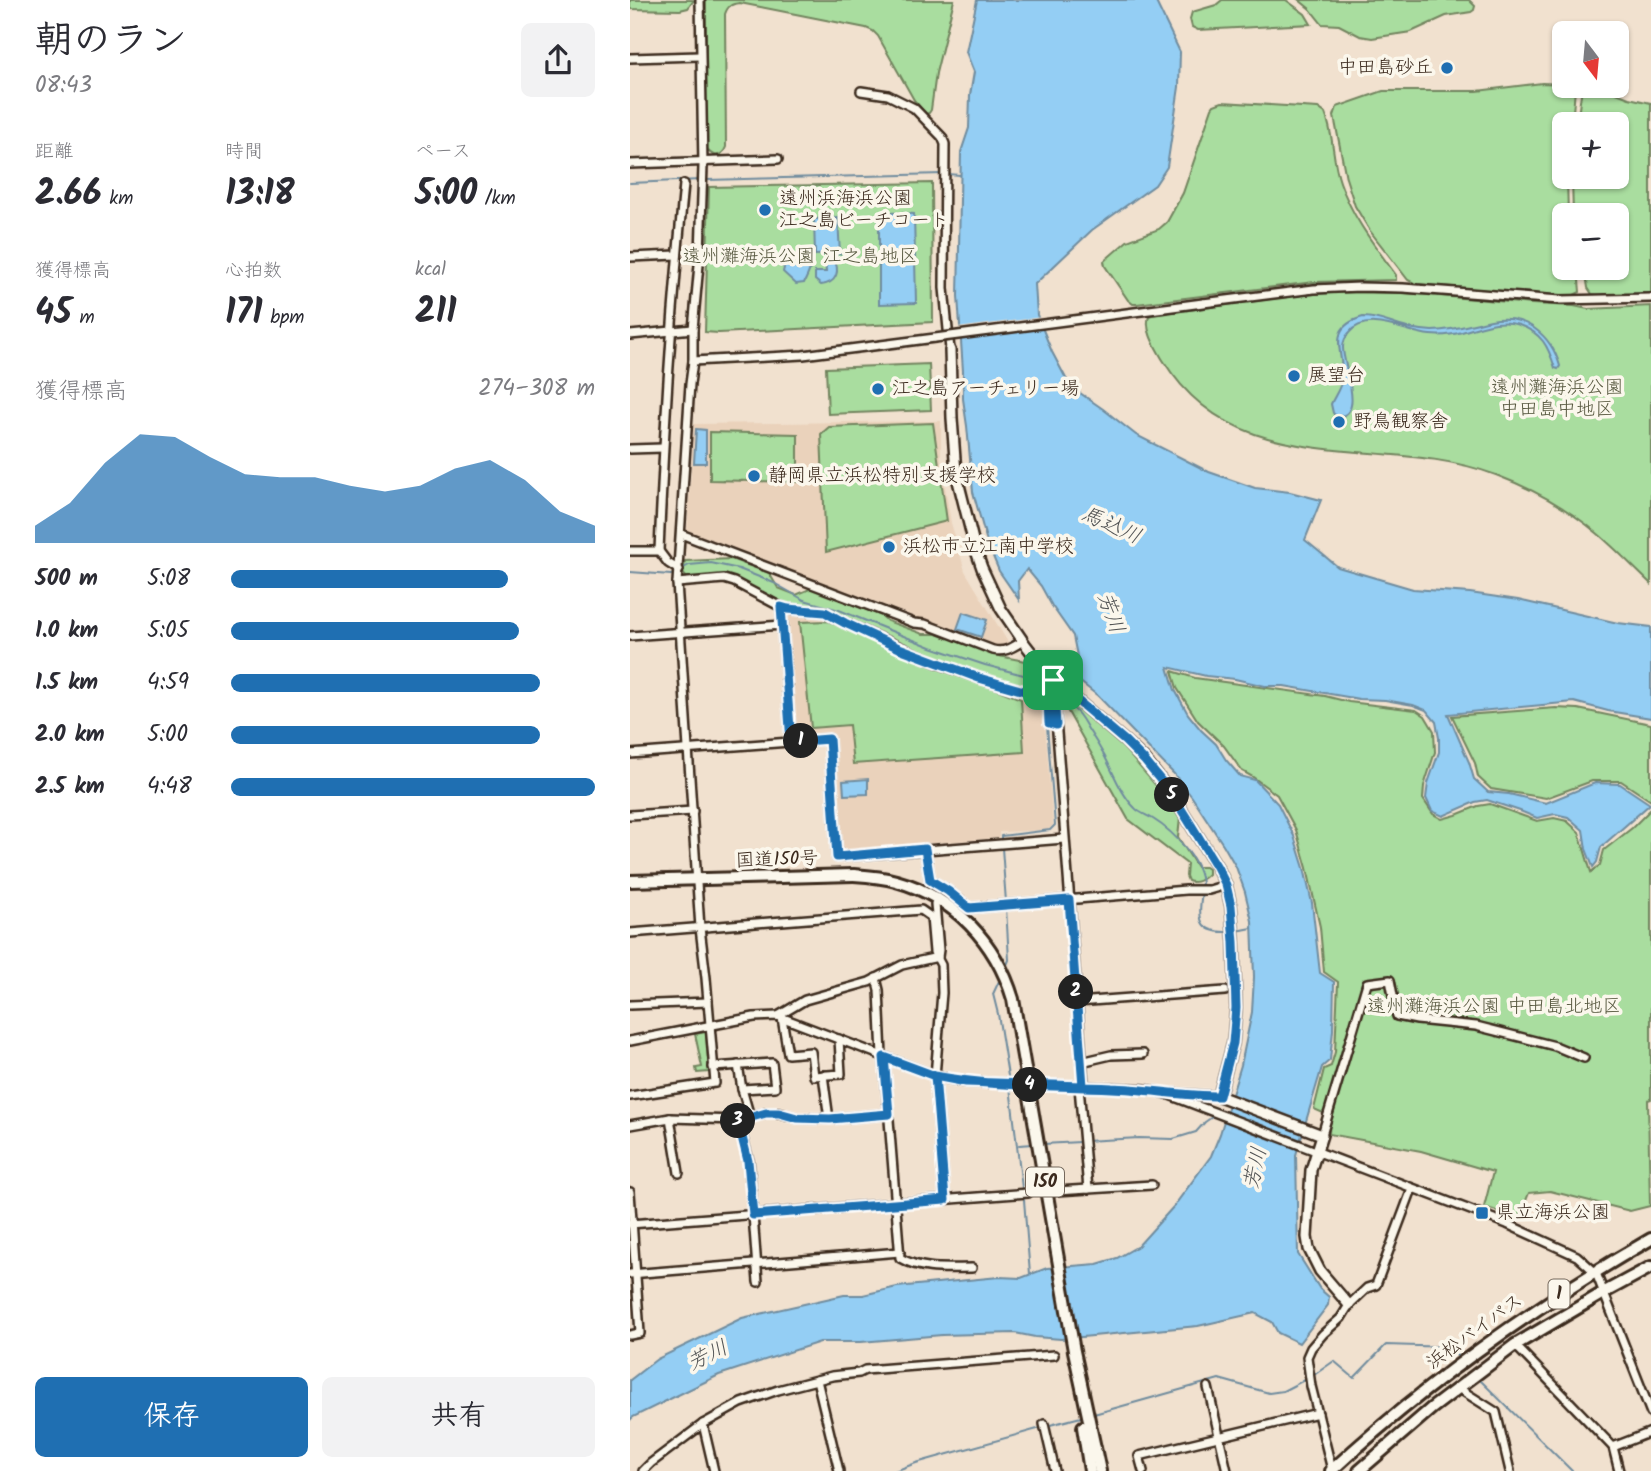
<!DOCTYPE html>
<html lang="ja">
<meta charset="utf-8">
<style>
:root{--surface:#fff;--page:#f2f2f3;--text:#2b2b33;--muted:#7c7c81;--accent:#1f6fb2}
body{margin:0;font-family:Kalam,"Klee One",sans-serif;background:var(--page);color:var(--text);height:100vh;display:flex;flex-direction:column;font-size:26px;white-space:nowrap}
*{box-sizing:border-box;margin:0}
p{font-size:23px;color:var(--muted)}
.icon{flex:none;width:38px;height:38px;fill:none;stroke:currentColor;stroke-width:2;stroke-linecap:round;stroke-linejoin:round}
.map{position:relative;flex:1;overflow:hidden}
.panel{display:flex;flex-direction:column;background:var(--surface);width:630px}
.panel>*{flex:none}
.needle{width:46px;rotate:164deg}
.buttons{position:absolute;left:922px;top:21px;display:grid;gap:14px}
.buttons a{display:grid;place-items:center;width:77px;height:77px;border-radius:10px;background:var(--surface);box-shadow:0 2px 5px #0004;font-size:35px}
.pin{position:absolute;display:grid;place-items:center;width:60px;height:60px;color:#fff;margin:-30px;border-radius:14px;box-shadow:0 4px 10px #0006}
.km{position:absolute;width:35px;height:35px;margin:-18px;border-radius:50%;background:#222;color:#fff;font-size:19px;line-height:35px;text-align:center}
.round{display:grid;place-items:center;flex:none;width:74px;height:74px;border-radius:10px;background:var(--page)}
.head{display:flex;align-items:center;justify-content:space-between;height:119px;padding:0 35px}
h1{font-size:38px;font-weight:700;line-height:52px}
.stats{display:grid;grid-template-columns:repeat(3,1fr);gap:10px;height:119px;padding:7px 35px}
.stats div{display:grid;align-content:center}
.stats b{font-size:35px;font-weight:700}
.stats small{font-size:19px;font-weight:400}
.stats p{font-size:19px}
.chart{height:196px;padding:14px 35px}
.chart p{display:flex;justify-content:space-between}
.chart svg{width:100%;height:126px;margin-top:7px;fill:var(--accent);opacity:.7}
.primary-button{display:flex;gap:14px;margin-top:auto;padding:14px 35px}
.primary-button a{flex:1;height:80px;border-radius:10px;background:var(--accent);color:#fff;font-size:28px;font-weight:700;line-height:80px;text-align:center}
.primary-button a+a{background:var(--page);color:var(--text)}
ul{padding:0 35px;list-style:none;font-size:23px}
li{display:grid;grid-template-columns:112px 84px 1fr;align-items:center;height:52px}
li i{height:18px;border-radius:9px;background:var(--accent)}
main{display:flex;flex:1;min-height:0}
.map>svg:first-child{display:block}
</style>
<main>
<section class="panel">
<div class="head"><div><h1>朝のラン</h1><p>08:43</p></div><a class="round"><svg class="icon" aria-label="share" viewBox="0 0 24 24"><path d="M12 15V3M7 8l5-5 5 5M5 13v7h14v-7"/></svg></a></div>
<div class="stats">
<div><p>距離</p><b>2.66<small> km</small></b></div>
<div><p>時間</p><b>13:18</b></div>
<div><p>ペース</p><b>5:00<small> /km</small></b></div>
</div>
<div class="stats">
<div><p>獲得標高</p><b>45<small> m</small></b></div>
<div><p>心拍数</p><b>171<small> bpm</small></b></div>
<div><p>kcal</p><b>211</b></div>
</div>
<div class="chart"><p><span>獲得標高</span>274–308 m</p>
<svg viewBox="0 0 160 44" preserveAspectRatio="none"><path d="M0 44V38L10 30L20 16L30 6L40 7L50 14L60 20L70 21L80 21L90 24L100 26L110 24L120 18L130 15L140 22L150 33L160 38V44z"/></svg>
</div>
<ul>
<li><b>500 m</b>5:08<i style="width:76%"></i></li>
<li><b>1.0 km</b>5:05<i style="width:79%"></i></li>
<li><b>1.5 km</b>4:59<i style="width:85%"></i></li>
<li><b>2.0 km</b>5:00<i style="width:85%"></i></li>
<li><b>2.5 km</b>4:48<i style="width:100%"></i></li>
</ul>
<div class="primary-button"><a>保存</a><a>共有</a></div>
</section>
<div class="map">
<svg width="1021" height="1471" viewBox="0 0 1021 1471">
<rect width="100%" height="100%" fill="#f1e1cf"/>
<filter id="ink" filterUnits="userSpaceOnUse"><feTurbulence type="fractalNoise" baseFrequency=".0143" numOctaves="2"/><feDisplacementMap in="SourceGraphic" scale="14" xChannelSelector="R" yChannelSelector="G"/><feConvolveMatrix kernelMatrix="1 2 1 2 8 2 1 2 1" color-interpolation-filters="sRGB"/></filter>
<g filter="url(#ink)">
<g fill="#ead2bb">
<path d="M 311,421 L 311,462 L 321,523 L 335,571 L 379,644 L 371,649 L 57,532 L 64,424 Z"/>
<path d="M 155,613 L 195,616 L 269,651 L 346,681 L 413,701 L 423,825 L 418,830 L 369,832 L 369,838 L 210,850 L 204,736 L 164,739 Z"/>
</g>
<g fill="#a9dd9f" stroke="#72845e" stroke-width="2">
<path d="M 0,0 L 64,0 L 58,8 L 50,10 L 0,9 Z"/>
<path d="M 76,0 L 324,0 L 306,73 L 301,110 L 299,113 L 296,114 L 284,100 L 248,36 L 243,31 L 236,28 L 110,3 C 102,4 98,5 95,14 L 96,147 C 92,158 81,158 76,147 Z"/>
<path d="M 592,0 L 656,0 L 675,14 L 681,24 L 568,30 L 562,27 L 560,19 L 562,12 L 586,5 Z"/>
<path d="M 669,0 L 839,0 L 845,6 L 844,10 L 841,12 L 816,16 L 781,32 L 742,38 L 730,36 L 709,25 L 692,24 L 680,9 Z"/>
<path d="M 912,83 L 934,84 L 934,86 L 942,86 L 945,89 L 942,124 L 934,124 L 934,177 L 937,177 L 938,215 L 934,215 L 934,268 L 948,268 L 950,292 L 944,295 L 916,295 L 786,284 L 778,280 L 740,231 L 725,206 L 716,178 L 704,116 L 707,107 L 753,91 L 847,91 Z"/>
<path d="M 956,87 L 979,90 L 999,98 L 1021,103 L 1021,293 L 967,295 L 962,294 L 958,288 L 955,268 L 987,268 L 987,215 L 943,215 L 942,177 L 987,177 L 987,124 L 947,124 L 951,94 L 952,90 Z"/>
<path d="M 592,102 L 688,108 L 695,113 C 704,134 702,160 710,182 C 722,217 744,245 766,275 L 766,280 L 684,282 L 507,304 L 503,304 L 498,300 L 475,266 L 474,261 L 497,241 L 529,229 L 537,222 L 553,193 L 582,108 L 584,105 Z"/>
<path d="M 302,183 L 303,322 L 89,333 L 75,332 L 79,187 Z"/>
<path d="M 715,292 L 775,293 L 902,304 L 944,306 L 958,309 L 1021,306 L 1021,584 C 1003,567 986,549 967,533 C 937,508 903,489 866,475 C 753,432 608,483 533,360 C 526,348 514,330 519,316 L 522,315 L 670,295 Z"/>
<path d="M 299,364 L 301,410 L 198,414 L 196,368 Z"/>
<path d="M 303,423 L 317,521 L 196,552 L 191,434 L 199,427 Z"/>
<path d="M 80,432 L 168,434 L 168,482 L 80,480 Z"/>
<path d="M 101,559 L 139,573 L 148,588 L 166,595 L 182,588 L 252,616 L 257,621 L 293,634 L 312,634 L 369,656 L 400,662 L 418,679 L 415,692 L 350,674 L 271,643 L 196,609 L 156,604 L 97,575 L 57,578 L 53,573 L 55,561 Z"/>
<path d="M 198,621 L 391,699 L 394,752 L 223,764 L 219,725 L 181,728 L 170,622 Z"/>
<path d="M 542,671 L 565,678 L 695,696 L 719,702 L 786,710 L 795,716 L 804,731 L 805,752 L 794,786 L 793,799 L 803,814 L 812,819 L 826,815 L 848,806 L 860,804 L 907,821 L 924,818 L 937,821 L 949,832 L 961,872 L 970,865 L 974,850 L 1002,828 L 1021,809 L 1021,1099 L 1018,1100 L 1020,1206 L 1000,1211 L 920,1191 L 899,1193 L 889,1218 L 854,1207 L 863,1172 L 791,1151 L 699,1134 L 700,1116 L 684,1109 L 694,1069 L 701,1066 L 705,1052 L 708,982 L 694,972 L 690,927 L 677,868 L 666,830 L 647,795 L 623,777 L 612,771 L 594,746 L 568,721 L 547,688 Z"/>
<path d="M 432,691 L 492,746 L 535,796 L 550,818 L 548,837 L 567,867 L 575,867 L 578,869 L 578,874 C 572,880 566,884 558,881 L 556,876 L 557,864 L 498,819 L 428,694 Z"/>
<path d="M 926,708 L 948,709 L 1021,724 L 1021,801 L 991,781 L 962,781 L 916,798 L 861,789 L 848,777 L 845,763 L 822,716 Z"/>
<path d="M 76,1032 L 79,1072 L 67,1073 L 66,1068 L 72,1067 L 65,1034 Z"/>
</g>
<g fill="#94cef4" stroke="#708c9e" stroke-width="2">
<path d="M 347,0 L 525,0 L 550,52 L 549,87 L 537,167 L 525,185 L 462,230 L 405,284 L 407,315 L 422,352 L 440,386 L 473,409 L 506,435 L 579,472 L 625,488 L 660,492 L 691,500 L 675,540 L 708,567 L 783,589 L 840,593 L 888,600 L 988,623 L 1021,627 L 1021,718 L 978,711 L 944,702 L 818,714 L 839,762 L 844,779 L 858,792 L 879,794 L 916,803 L 965,783 L 990,784 L 1020,804 L 971,847 L 967,862 L 963,867 L 956,849 L 953,830 L 938,817 L 925,814 L 907,818 L 890,811 L 857,800 L 845,802 L 813,816 L 802,811 L 796,798 L 798,783 L 809,752 L 809,738 L 806,722 L 796,710 L 783,705 L 755,700 L 729,699 L 654,686 L 635,686 L 605,679 L 576,676 L 538,667 L 545,690 L 558,714 L 571,730 L 586,744 L 596,760 L 610,776 L 625,780 L 648,804 L 664,836 L 674,868 L 682,903 L 690,973 L 704,982 L 703,1030 L 700,1060 L 692,1067 L 666,1155 L 668,1254 L 690,1289 L 699,1297 L 698,1305 L 669,1343 L 648,1333 L 642,1322 L 625,1313 L 568,1326 L 431,1339 L 405,1337 L 385,1333 L 312,1335 L 231,1342 L 190,1342 L 89,1375 L 3,1417 L 0,1420 L 0,1380 L 27,1359 L 112,1318 L 214,1295 L 233,1295 L 267,1287 L 317,1282 L 369,1277 L 391,1278 L 417,1268 L 467,1264 L 487,1258 L 508,1246 L 544,1206 L 581,1156 L 590,1134 L 611,1065 L 622,1012 L 624,977 L 622,921 L 615,892 L 606,867 L 594,846 L 562,797 L 544,774 L 468,696 L 444,677 L 449,666 L 443,636 L 422,606 L 411,586 L 397,569 L 388,581 L 389,600 L 369,571 L 357,542 L 343,492 L 337,426 L 333,399 L 333,371 L 328,296 L 331,152 L 339,128 L 340,95 L 344,72 L 336,52 Z"/>
<path d="M 249,212 L 284,214 L 286,303 L 249,304 Z"/>
<path d="M 208,218 L 210,254 L 185,255 L 184,219 Z"/>
<path d="M 203,257 C 211,271 207,283 191,285 L 185,280 L 185,272 L 196,272 L 195,261 Z"/>
<path d="M 157,258 L 164,267 L 174,261 L 179,261 C 182,269 177,276 174,283 L 166,284 L 153,272 L 154,268 L 151,264 Z"/>
<path d="M 733,317 C 747,317 757,322 770,326 C 780,329 791,330 802,331 C 823,331 841,324 861,320 C 895,313 921,335 930,366 L 928,369 L 925,368 C 918,346 912,333 889,325 C 869,318 851,327 832,332 C 822,335 811,336 800,335 C 776,333 737,310 719,333 C 716,336 713,342 713,347 C 712,363 737,419 706,416 L 703,413 L 701,404 C 705,395 711,388 712,378 C 714,350 695,328 733,317 Z"/>
<path d="M 66,429 L 76,430 L 76,463 L 64,463 Z"/>
<path d="M 333,612 L 357,620 L 351,637 L 327,629 Z"/>
<path d="M 238,779 L 238,794 L 214,795 L 213,781 Z"/>
</g>
<path fill="#f1e1cf" d="M 412,317 L 416,328 L 327,339 L 327,328 Z"/>
<g fill="none" stroke-linecap="round" stroke-linejoin="round">
<g stroke="#708c9e" stroke-width="2">
<path d="M 318,174 L 330,175"/>
<path d="M 77,180 L 313,174"/>
<path d="M 0,183 L 71,180"/>
<path d="M 52,569 L 59,565 L 81,563 L 109,569 L 144,583 L 174,600 L 209,610 L 301,647 L 355,665 L 413,680 L 421,691"/>
<path d="M 0,572 L 41,575 L 44,573"/>
<path d="M 413,681 L 414,692"/>
<path d="M 428,701 C 432,704 438,705 442,708 C 449,712 454,722 458,729 C 464,738 470,748 475,757 C 484,774 491,794 505,808 C 509,813 517,815 523,819 C 544,832 572,861 572,886"/>
<path d="M 371,842 L 371,836 L 420,830 L 425,825 L 417,726"/>
<path d="M 372,848 L 376,902"/>
<path d="M 572,892 C 568,917 567,933 598,932"/>
<path d="M 607,931 L 622,928"/>
<path d="M 376,967 L 379,960 L 376,907"/>
<path d="M 370,979 L 363,994 L 368,1014 L 379,1082"/>
<path d="M 380,1087 L 392,1188"/>
<path d="M 455,1141 L 509,1138 L 543,1139 L 566,1132 L 575,1122 L 585,1115"/>
<path d="M 413,1144 L 450,1142"/>
<path d="M 389,1145 L 404,1144"/>
<path d="M 394,1200 L 400,1274"/>
<path d="M 684,1375 L 704,1361 L 724,1378 L 756,1345 L 819,1347 L 830,1359"/>
<path d="M 848,1378 L 942,1471"/>
<path d="M 464,1414 L 589,1379 L 639,1393 L 653,1391 L 676,1379"/>
<path d="M 416,1426 L 455,1416"/>
<path d="M 265,1471 L 286,1463 L 411,1428"/>
</g>
<path stroke="#cdbcac" stroke-width="7" stroke-dasharray="7 3.5" stroke-linecap="butt" d="M 398,1193 L 427,1191"/>
<defs>
<g id="minor">
<path d="M 0,58 L 70,56"/>
<path d="M 231,91 L 258,95 L 284,108 L 312,137 L 315,144 L 314,288 L 320,350"/>
<path d="M 0,164 L 148,159"/>
<path d="M 0,257 L 47,255"/>
<path d="M 573,303 L 684,289 L 730,287 L 773,288 L 930,300 L 1021,298"/>
<path d="M 0,335 L 63,329"/>
<path d="M 63,361 L 173,355 L 305,338"/>
<path d="M 0,449 L 33,448"/>
<path d="M 51,534 L 284,623 L 295,624 L 363,650 C 375,653 383,647 393,641"/>
<path d="M 0,551 L 29,551 L 38,563 L 49,570"/>
<path d="M 29,551 C 34,428 42,306 54,184"/>
<path d="M 47,583 L 94,579 L 104,582 L 151,607 L 161,742"/>
<path d="M 151,607 L 157,609 L 195,612 L 215,623 L 307,663 L 349,678 L 418,698 L 419,723 L 426,725"/>
<path d="M 0,636 L 153,625"/>
<path d="M 423,680 L 454,1086"/>
<path d="M 0,754 L 199,739 L 207,857 L 434,839"/>
<path d="M 0,815 L 63,811"/>
<path d="M 295,849 L 300,880 L 318,891 L 339,908 L 556,890 L 579,890 L 596,885"/>
<path d="M 305,904 L 309,950 L 308,957"/>
<path d="M 0,933 L 291,910 L 301,917 L 304,952 L 311,965 L 312,993 L 305,1076 L 315,1200"/>
<path d="M 246,978 L 249,990 L 252,1056"/>
<path d="M 447,1002 L 595,991"/>
<path d="M 0,1005 L 78,1002"/>
<path d="M 148,1016 L 175,1000 L 239,982 L 272,965 L 308,957"/>
<path d="M 152,1018 L 158,1054 L 181,1052 L 184,1076 L 211,1074 L 209,1039"/>
<path d="M 0,1041 L 124,1017 L 148,1016 L 305,1076 L 336,1082 L 495,1088 L 515,1089 L 534,1093 L 877,1224 L 947,1256 L 966,1273 L 1021,1413"/>
<path d="M 254,1057 L 270,1258 C 293,1271 317,1268 342,1268"/>
<path d="M 451,1062 L 481,1055 L 513,1054"/>
<path d="M 108,1065 L 112,1089 L 120,1117"/>
<path d="M 83,1067 L 142,1063 L 145,1087 L 112,1089"/>
<path d="M 193,1075 L 199,1119"/>
<path d="M 449,1087 L 458,1189"/>
<path d="M 538,1093 L 589,1096"/>
<path d="M 0,1096 L 85,1083 L 76,978 L 70,928 L 47,583 L 60,384 L 63,361 L 63,329 L 70,254 L 73,166 L 70,0"/>
<path d="M 40,1118 L 49,1173"/>
<path d="M 108,1120 L 119,1161 L 128,1282"/>
<path d="M 0,1125 L 40,1118 L 108,1120 L 136,1113 L 149,1113 L 167,1118 L 199,1119 L 259,1114"/>
<path d="M 692,1135 L 737,983 L 760,980 L 767,1016 L 787,1020 L 846,1026 L 925,1046 L 954,1058"/>
<path d="M 427,1191 L 522,1185"/>
<path d="M 0,1192 L 10,1333 L 0,1335"/>
<path d="M 0,1224 L 398,1193"/>
<path d="M 0,1274 L 270,1252"/>
<path d="M 885,1345 L 983,1447 L 989,1471"/>
<path d="M 187,1380 L 209,1471"/>
<path d="M 578,1387 L 597,1471"/>
<path d="M 828,1388 L 866,1412 L 880,1471"/>
<path d="M 73,1424 L 84,1471"/>
<path d="M 414,1424 L 425,1471"/>
<path d="M 983,1447 L 1021,1432"/>
<path d="M 702,1470 L 681,1386 L 677,1357 L 681,1348 L 693,1334 L 711,1318 L 719,1305 L 737,1288 L 746,1285 L 782,1189"/>
<path d="M 13,1471 L 21,1463 L 73,1424 L 111,1403 L 148,1390 L 202,1376 L 229,1373 L 235,1370 L 424,1355"/>
<path d="M 513,1471 L 509,1456 L 688,1413"/>
</g>
<path id="major" d="M 320,350 L 322,418 L 326,473 L 345,548 L 352,568 L 371,609 L 395,644 L 423,680 L 495,741 L 515,760 L 541,793 L 558,820 L 587,867 L 596,885 L 601,906 L 604,942 L 606,1008 L 603,1043 L 589,1096 L 692,1135 L 681,1170 L 677,1237 L 679,1249 L 690,1271 L 719,1305"/>
<g id="highway">
<path d="M 0,881 L 223,875 C 237,876 252,877 266,881 C 324,897 366,942 383,999 L 444,1351 L 470,1471"/>
<path d="M 453,1427 L 460,1471"/>
<path d="M 701,1471 C 798,1381 906,1305 1021,1239"/>
<path d="M 729,1471 L 802,1408 L 885,1345 L 973,1293 L 1021,1267"/>
</g>
</defs>
<use href="#minor" stroke="#3b2a1e" stroke-width="12"/>
<use href="#major" stroke="#3b2a1e" stroke-width="14"/>
<use href="#highway" stroke="#3b2a1e" stroke-width="16"/>
<use href="#minor" stroke="#fbf7ec" stroke-width="7"/>
<use href="#major" stroke="#fbf7ec" stroke-width="9"/>
<use href="#highway" stroke="#fbf7ec" stroke-width="10"/>
<defs>
<path id="minor-bridge" d="M 305,338 L 573,303"/>
</defs>
<use href="#minor-bridge" stroke="#3b2a1e" stroke-width="12" stroke-linecap="butt"/>
<use href="#minor-bridge" stroke="#fbf7ec" stroke-width="7"/>
</g>
</g>
<g fill="none" stroke-linecap="round" stroke-linejoin="round" filter="url(#ink)">
<defs>
<path id="route" d="M 423,680 L 426,725 L 419,723 L 418,698 L 349,678 L 269,648 L 215,623 L 195,612 L 158,609 L 151,607 L 161,742 L 199,739 L 207,857 L 295,849 L 300,880 L 318,891 L 339,908 L 439,900 L 453,1086 L 336,1082 L 305,1076 L 254,1057 L 259,1114 L 200,1119 L 167,1118 L 149,1113 L 136,1113 L 108,1121 L 118,1161 L 123,1215 L 315,1200 L 305,1076 C 363,1087 422,1085 482,1088 C 518,1089 553,1096 589,1096 L 603,1043 L 606,1008 L 604,942 L 601,906 L 596,885 L 587,867 L 558,820 L 541,793 L 514,760 L 495,741 L 423,680"/>
</defs>
<use href="#route" stroke="#fff" stroke-width="14"/>
<use href="#route" stroke="#1f6fb2" stroke-width="9"/>
</g>
<g fill="#1f6fb2" stroke="#fbf7ec" stroke-width="2.5">
<circle cx="817" cy="68" r="7"/>
<circle cx="135" cy="210" r="7"/>
<circle cx="664" cy="376" r="7"/>
<circle cx="248" cy="389" r="7"/>
<circle cx="709" cy="422" r="7"/>
<circle cx="124" cy="476" r="7"/>
<circle cx="259" cy="547" r="7"/>
<rect x="845" y="1206" width="14" height="14" rx="3.5"/>
</g>
<g text-anchor="middle" dominant-baseline="central" stroke-width="7" stroke-linejoin="round" paint-order="stroke">
<g fill="#fbf7ec" stroke="#75685c" stroke-width="2">
<rect x="396" y="1167.5" width="38" height="29" rx="5"/>
<rect x="918.5" y="1279.5" width="21" height="29" rx="5"/>
</g>
<g font-size="18" font-weight="bold" fill="#3b2a1e">
<text x="415" y="1182">150</text>
<text x="929" y="1294">1</text>
</g>
<g font-size="19" fill="#3b2a1e" stroke="#fbf7ec" text-anchor="start">
<text x="803" y="68" text-anchor="end">中田島砂丘</text>
<text x="149" y="199">遠州浜海浜公園<tspan x="149" dy="22">江之島ビーチコート</tspan></text>
<text x="678" y="376">展望台</text>
<text x="262" y="389">江之島アーチェリー場</text>
<text x="723" y="422">野鳥観察舎</text>
<text x="138" y="476">静岡県立浜松特別支援学校</text>
<text x="273" y="547">浜松市立江南中学校</text>
<text x="866" y="1213">県立海浜公園</text>
</g>
<g font-size="19" fill="#56573e" stroke="#fbf7ec">
<text x="170" y="257">遠州灘海浜公園 江之島地区</text>
<text x="927" y="388">遠州灘海浜公園<tspan x="927" dy="22">中田島中地区</tspan></text>
<text x="864" y="1007">遠州灘海浜公園 中田島北地区</text>
</g>
<g font-size="19" fill="#3b2a1e" stroke="#fbf7ec">
<text transform="translate(147 860) rotate(-2)">国道150号</text>
<text transform="translate(845 1332) rotate(-36)">浜松バイパス</text>
</g>
<g font-size="21" font-style="italic" fill="#515354" stroke="#fbf7ec">
<text transform="translate(481 526) rotate(24)">馬込川</text>
<text transform="translate(480 613) rotate(70)">芳川</text>
<text transform="translate(626 1168) rotate(-77)">芳川</text>
<text transform="translate(78 1356) rotate(-26)">芳川</text>
</g>
</g>
</svg>
<div class="buttons">
<a><svg class="needle" viewBox="-14 -14 28 28"><path d="M0-13l5 13h-10z" fill="#e53935"/><path d="M0 13l5-13h-10z" fill="#7c7c81"/></svg></a>
<a>+</a>
<a>−</a>
</div>
<div class="pin" style="left:423px;top:680px;background:#1e9e55"><svg class="icon" aria-label="arrive" viewBox="0 0 24 24"><path d="M6 21V4h12l-3 4 3 4H6"/></svg></div>
<b class="km" style="left:171px;top:741px">1</b>
<b class="km" style="left:446px;top:992px">2</b>
<b class="km" style="left:108px;top:1121px">3</b>
<b class="km" style="left:400px;top:1085px">4</b>
<b class="km" style="left:542px;top:795px">5</b>
</div>
</main>
